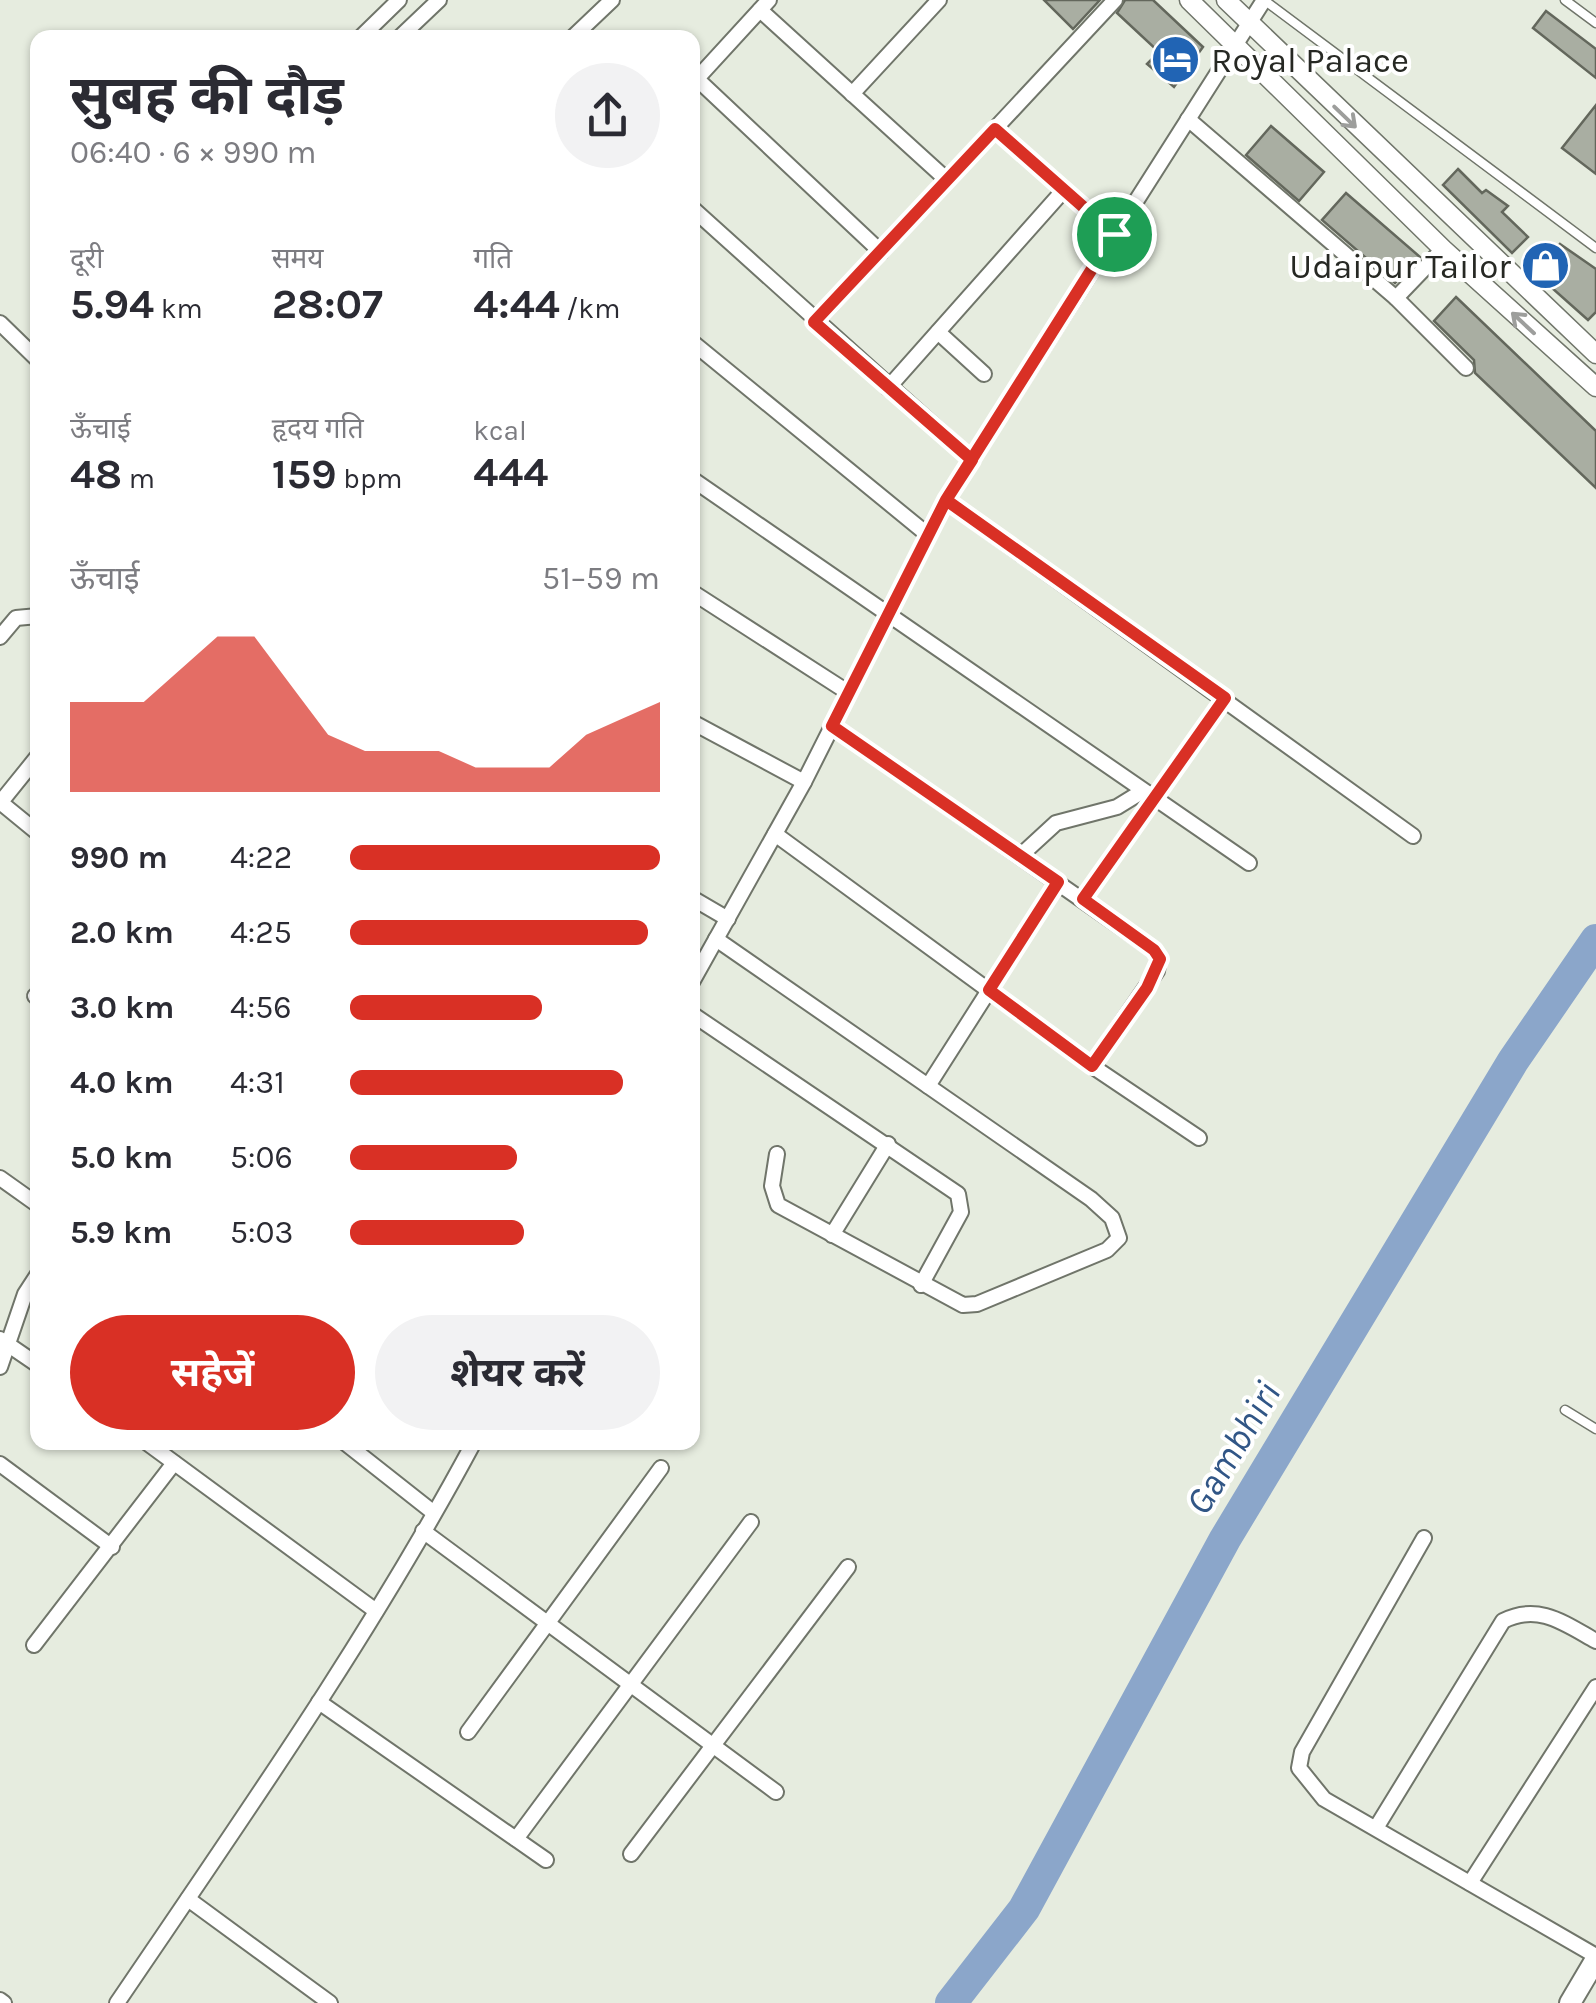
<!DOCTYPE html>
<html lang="hi">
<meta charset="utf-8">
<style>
:root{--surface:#fff;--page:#f2f2f3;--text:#2b2b33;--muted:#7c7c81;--accent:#d93025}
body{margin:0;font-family:Karla,"Noto Sans Devanagari",sans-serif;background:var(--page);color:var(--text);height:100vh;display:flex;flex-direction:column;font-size:38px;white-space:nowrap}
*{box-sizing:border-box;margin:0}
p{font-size:32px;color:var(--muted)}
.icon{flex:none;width:55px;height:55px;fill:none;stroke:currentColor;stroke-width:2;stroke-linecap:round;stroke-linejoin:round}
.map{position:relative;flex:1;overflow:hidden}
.sheet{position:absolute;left:30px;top:30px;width:670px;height:1420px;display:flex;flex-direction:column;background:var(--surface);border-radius:20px;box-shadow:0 2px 8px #0004}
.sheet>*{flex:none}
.pin{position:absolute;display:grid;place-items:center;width:85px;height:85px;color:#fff;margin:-42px;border:5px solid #fff;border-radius:50%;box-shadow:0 2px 10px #0007}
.round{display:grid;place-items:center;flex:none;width:105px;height:105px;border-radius:52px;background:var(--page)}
.headline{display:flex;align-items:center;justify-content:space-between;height:170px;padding:0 40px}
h1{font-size:55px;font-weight:700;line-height:75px}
.stats{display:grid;grid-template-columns:repeat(3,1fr);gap:15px;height:170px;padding:10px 40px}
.stats div{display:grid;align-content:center}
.stats b{font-size:42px;font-weight:700}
.stats small{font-size:28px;font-weight:400}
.stats p{font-size:28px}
.chart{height:280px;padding:20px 40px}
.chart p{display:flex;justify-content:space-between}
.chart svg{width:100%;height:180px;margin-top:10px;fill:var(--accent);opacity:.7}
.cta{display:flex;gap:20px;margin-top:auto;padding:20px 40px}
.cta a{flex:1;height:115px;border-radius:60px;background:var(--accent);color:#fff;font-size:40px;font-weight:700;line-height:115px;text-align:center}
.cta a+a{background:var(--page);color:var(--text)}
ul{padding:0 40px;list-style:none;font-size:32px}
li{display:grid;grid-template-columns:160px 120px 1fr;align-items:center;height:75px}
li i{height:25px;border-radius:12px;background:var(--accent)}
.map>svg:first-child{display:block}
</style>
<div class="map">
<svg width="1596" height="2003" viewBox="0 0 1596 2003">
<rect width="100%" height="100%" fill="#e6ecdf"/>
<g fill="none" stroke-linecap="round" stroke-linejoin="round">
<path stroke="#8ba6ca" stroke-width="32" d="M 951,2003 L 1024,1909 L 1225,1539 L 1513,1061 L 1596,940"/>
</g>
<g fill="#a9aea2" stroke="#63675c" stroke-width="2.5">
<path d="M 1044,0 L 1100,0 L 1073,29 Z"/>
<path d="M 1125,0 L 1153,0 L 1203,47 L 1174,87 L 1147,64 L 1159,52 L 1117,13 Z"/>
<path d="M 1546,11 L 1596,49 L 1596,78 L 1533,28 Z"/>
<path d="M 1596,105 L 1596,174 L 1562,148 Z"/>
<path d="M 1271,126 L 1324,172 L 1299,201 L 1246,155 Z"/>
<path d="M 1458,169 L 1482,193 L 1486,190 L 1508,206 L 1502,212 L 1528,237 L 1512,253 L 1443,185 Z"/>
<path d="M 1346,193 L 1420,257 L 1395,283 L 1322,220 Z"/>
<path d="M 1560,244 L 1596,269 L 1596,312 L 1588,320 L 1534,272 Z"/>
<path d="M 1456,297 L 1596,431 L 1596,488 L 1475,373 L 1474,360 L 1434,321 Z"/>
</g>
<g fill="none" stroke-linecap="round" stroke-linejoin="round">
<defs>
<g id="service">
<path d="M 1264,0 L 1596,248"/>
<path d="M 1565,0 L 1596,23"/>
<path d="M 1565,1410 L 1596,1429"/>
</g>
<g id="minor">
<path d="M 760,10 L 947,180"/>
<path d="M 360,38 L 399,0"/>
<path d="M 399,38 L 439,0"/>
<path d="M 572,38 L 612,0"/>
<path d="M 697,79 L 881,252"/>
<path d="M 692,84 L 769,0"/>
<path d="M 852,94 L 939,0"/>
<path d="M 1188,119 L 1396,298 L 1466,368"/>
<path d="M 995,129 L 1114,234"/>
<path d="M 692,208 L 972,460"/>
<path d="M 1396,298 L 1443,249"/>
<path d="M 0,323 L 38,360"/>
<path d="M 814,323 L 1115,0"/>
<path d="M 938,332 L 984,374"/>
<path d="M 692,342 L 928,535"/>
<path d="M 888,388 L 1063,191"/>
<path d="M 692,479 L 1249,863"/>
<path d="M 946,500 L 1413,836"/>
<path d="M 692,592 L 849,693"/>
<path d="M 0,637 L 16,618 L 38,616"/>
<path d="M 692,722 L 804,782"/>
<path d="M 832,726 L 1154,950 L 1159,959 L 1157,971 L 1092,1066"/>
<path d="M 0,802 L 38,833"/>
<path d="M 0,803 L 38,756"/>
<path d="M 775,834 L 1092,1066 L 1199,1138"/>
<path d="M 1020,856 L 1056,823 L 1117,807 L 1143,791"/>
<path d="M 692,898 L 728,919"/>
<path d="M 1083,899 L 1225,698"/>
<path d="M 716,939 L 1091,1199 L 1112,1218 L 1119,1238 L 1107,1250 L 977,1304 L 963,1305 L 778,1205 L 772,1186 L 777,1154"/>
<path d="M 692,982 L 804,782 L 946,500 L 1264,0"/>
<path d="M 35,996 L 38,998"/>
<path d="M 692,1014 L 958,1194 L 961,1212 L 921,1285"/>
<path d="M 928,1086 L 1058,882"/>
<path d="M 0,1178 L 38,1205"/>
<path d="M 832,1235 L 888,1144"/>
<path d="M 0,1339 L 38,1365"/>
<path d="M 0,1367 L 25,1294 L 38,1274"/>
<path d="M 146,1442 L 376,1611"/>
<path d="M 344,1442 L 434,1513"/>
<path d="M 0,1464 L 112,1547"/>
<path d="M 423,1531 L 776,1792"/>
<path d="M 1424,1538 L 1302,1752 L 1299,1768 L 1324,1799 L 1596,1956"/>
<path d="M 34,1645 L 174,1463"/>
<path d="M 319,1702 L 546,1860"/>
<path d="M 468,1732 L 661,1468"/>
<path d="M 1376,1828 L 1503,1621 C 1538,1603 1564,1623 1596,1641"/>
<path d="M 516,1839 L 751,1522"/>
<path d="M 631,1854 L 848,1567"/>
<path d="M 1470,1883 L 1596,1687"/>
<path d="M 188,1899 L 330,2003"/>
<path d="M 0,2000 L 4,2003"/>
<path d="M 117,2003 C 241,1820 369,1638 474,1442"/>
</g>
<g id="tertiary">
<path d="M 1189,0 L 1443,249 L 1596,387"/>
<path d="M 1226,0 L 1596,354"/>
</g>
<path id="secondary" d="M 1570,2003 L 1596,1959"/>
</defs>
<use href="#service" stroke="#70756a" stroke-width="11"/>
<use href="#minor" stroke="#70756a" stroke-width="18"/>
<use href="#tertiary" stroke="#70756a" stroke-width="21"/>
<use href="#secondary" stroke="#70756a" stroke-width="24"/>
<use href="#service" stroke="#fff" stroke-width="8"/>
<use href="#minor" stroke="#fff" stroke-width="14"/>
<use href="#tertiary" stroke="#fff" stroke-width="18"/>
<use href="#secondary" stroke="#fff" stroke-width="20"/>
</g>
<defs><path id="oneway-shaft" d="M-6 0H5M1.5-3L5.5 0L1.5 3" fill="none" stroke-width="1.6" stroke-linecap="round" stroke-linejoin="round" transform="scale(2.5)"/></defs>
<g stroke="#9d9e9c">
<use href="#oneway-shaft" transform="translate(1345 117) rotate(44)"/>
<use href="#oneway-shaft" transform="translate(1523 323) rotate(-137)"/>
</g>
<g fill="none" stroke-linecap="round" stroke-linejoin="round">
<defs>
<path id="route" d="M 1114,234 L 995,129 L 814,322 L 972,460 L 946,500 L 832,726 L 1058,882 L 989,990 L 1092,1066 L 1147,988 L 1160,959 L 1154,950 L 1083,899 L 1225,698 L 946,500 L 1114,234"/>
</defs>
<use href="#route" stroke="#fff" stroke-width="20"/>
<use href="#route" stroke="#d93025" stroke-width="12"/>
</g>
<defs>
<symbol id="hotel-disc" viewBox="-11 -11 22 22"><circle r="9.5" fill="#2164b4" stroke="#fff"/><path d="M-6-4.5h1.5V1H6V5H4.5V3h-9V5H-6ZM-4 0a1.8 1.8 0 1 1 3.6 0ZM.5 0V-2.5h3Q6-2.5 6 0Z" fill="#fff"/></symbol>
<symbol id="shop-disc" viewBox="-11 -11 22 22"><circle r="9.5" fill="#2164b4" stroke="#fff"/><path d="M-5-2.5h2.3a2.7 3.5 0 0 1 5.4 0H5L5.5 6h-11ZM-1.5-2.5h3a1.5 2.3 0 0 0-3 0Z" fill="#fff"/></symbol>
</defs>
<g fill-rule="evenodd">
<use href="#hotel-disc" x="1148" y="32" width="55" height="55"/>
<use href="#shop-disc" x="1518" y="238" width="55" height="55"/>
</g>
<g text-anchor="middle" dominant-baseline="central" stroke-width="8" stroke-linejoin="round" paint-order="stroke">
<g font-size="35" fill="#262823" stroke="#fff" text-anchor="start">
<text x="1211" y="60">Royal Palace</text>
<text x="1511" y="266" text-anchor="end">Udaipur Tailor</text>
</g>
<g font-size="38" font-style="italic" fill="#315686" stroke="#fff">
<text transform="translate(1233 1448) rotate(-59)">Gambhiri</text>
</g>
</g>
</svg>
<div class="pin" style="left:1114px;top:234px;background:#1e9e55"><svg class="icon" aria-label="arrive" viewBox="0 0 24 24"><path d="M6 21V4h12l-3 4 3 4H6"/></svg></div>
<section class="sheet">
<div class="headline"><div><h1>सुबह की दौड़</h1><p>06:40 · 6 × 990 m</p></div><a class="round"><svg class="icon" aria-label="share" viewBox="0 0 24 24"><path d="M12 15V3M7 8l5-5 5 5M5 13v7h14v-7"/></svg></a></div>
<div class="stats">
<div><p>दूरी</p><b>5.94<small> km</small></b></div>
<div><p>समय</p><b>28:07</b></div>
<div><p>गति</p><b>4:44<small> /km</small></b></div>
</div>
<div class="stats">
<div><p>ऊँचाई</p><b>48<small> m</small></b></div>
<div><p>हृदय गति</p><b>159<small> bpm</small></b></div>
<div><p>kcal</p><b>444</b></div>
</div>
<div class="chart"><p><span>ऊँचाई</span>51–59 m</p>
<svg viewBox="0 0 160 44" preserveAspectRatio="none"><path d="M0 44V22L10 22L20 22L30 14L40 6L50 6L60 18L70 30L80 34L90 34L100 34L110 38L120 38L130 38L140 30L150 26L160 22V44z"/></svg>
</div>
<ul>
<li><b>990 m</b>4:22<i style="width:100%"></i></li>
<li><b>2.0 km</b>4:25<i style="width:96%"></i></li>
<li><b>3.0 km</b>4:56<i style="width:62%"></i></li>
<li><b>4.0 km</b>4:31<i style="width:88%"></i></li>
<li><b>5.0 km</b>5:06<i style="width:54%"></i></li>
<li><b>5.9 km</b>5:03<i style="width:56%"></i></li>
</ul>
<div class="cta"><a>सहेजें</a><a>शेयर करें</a></div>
</section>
</div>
